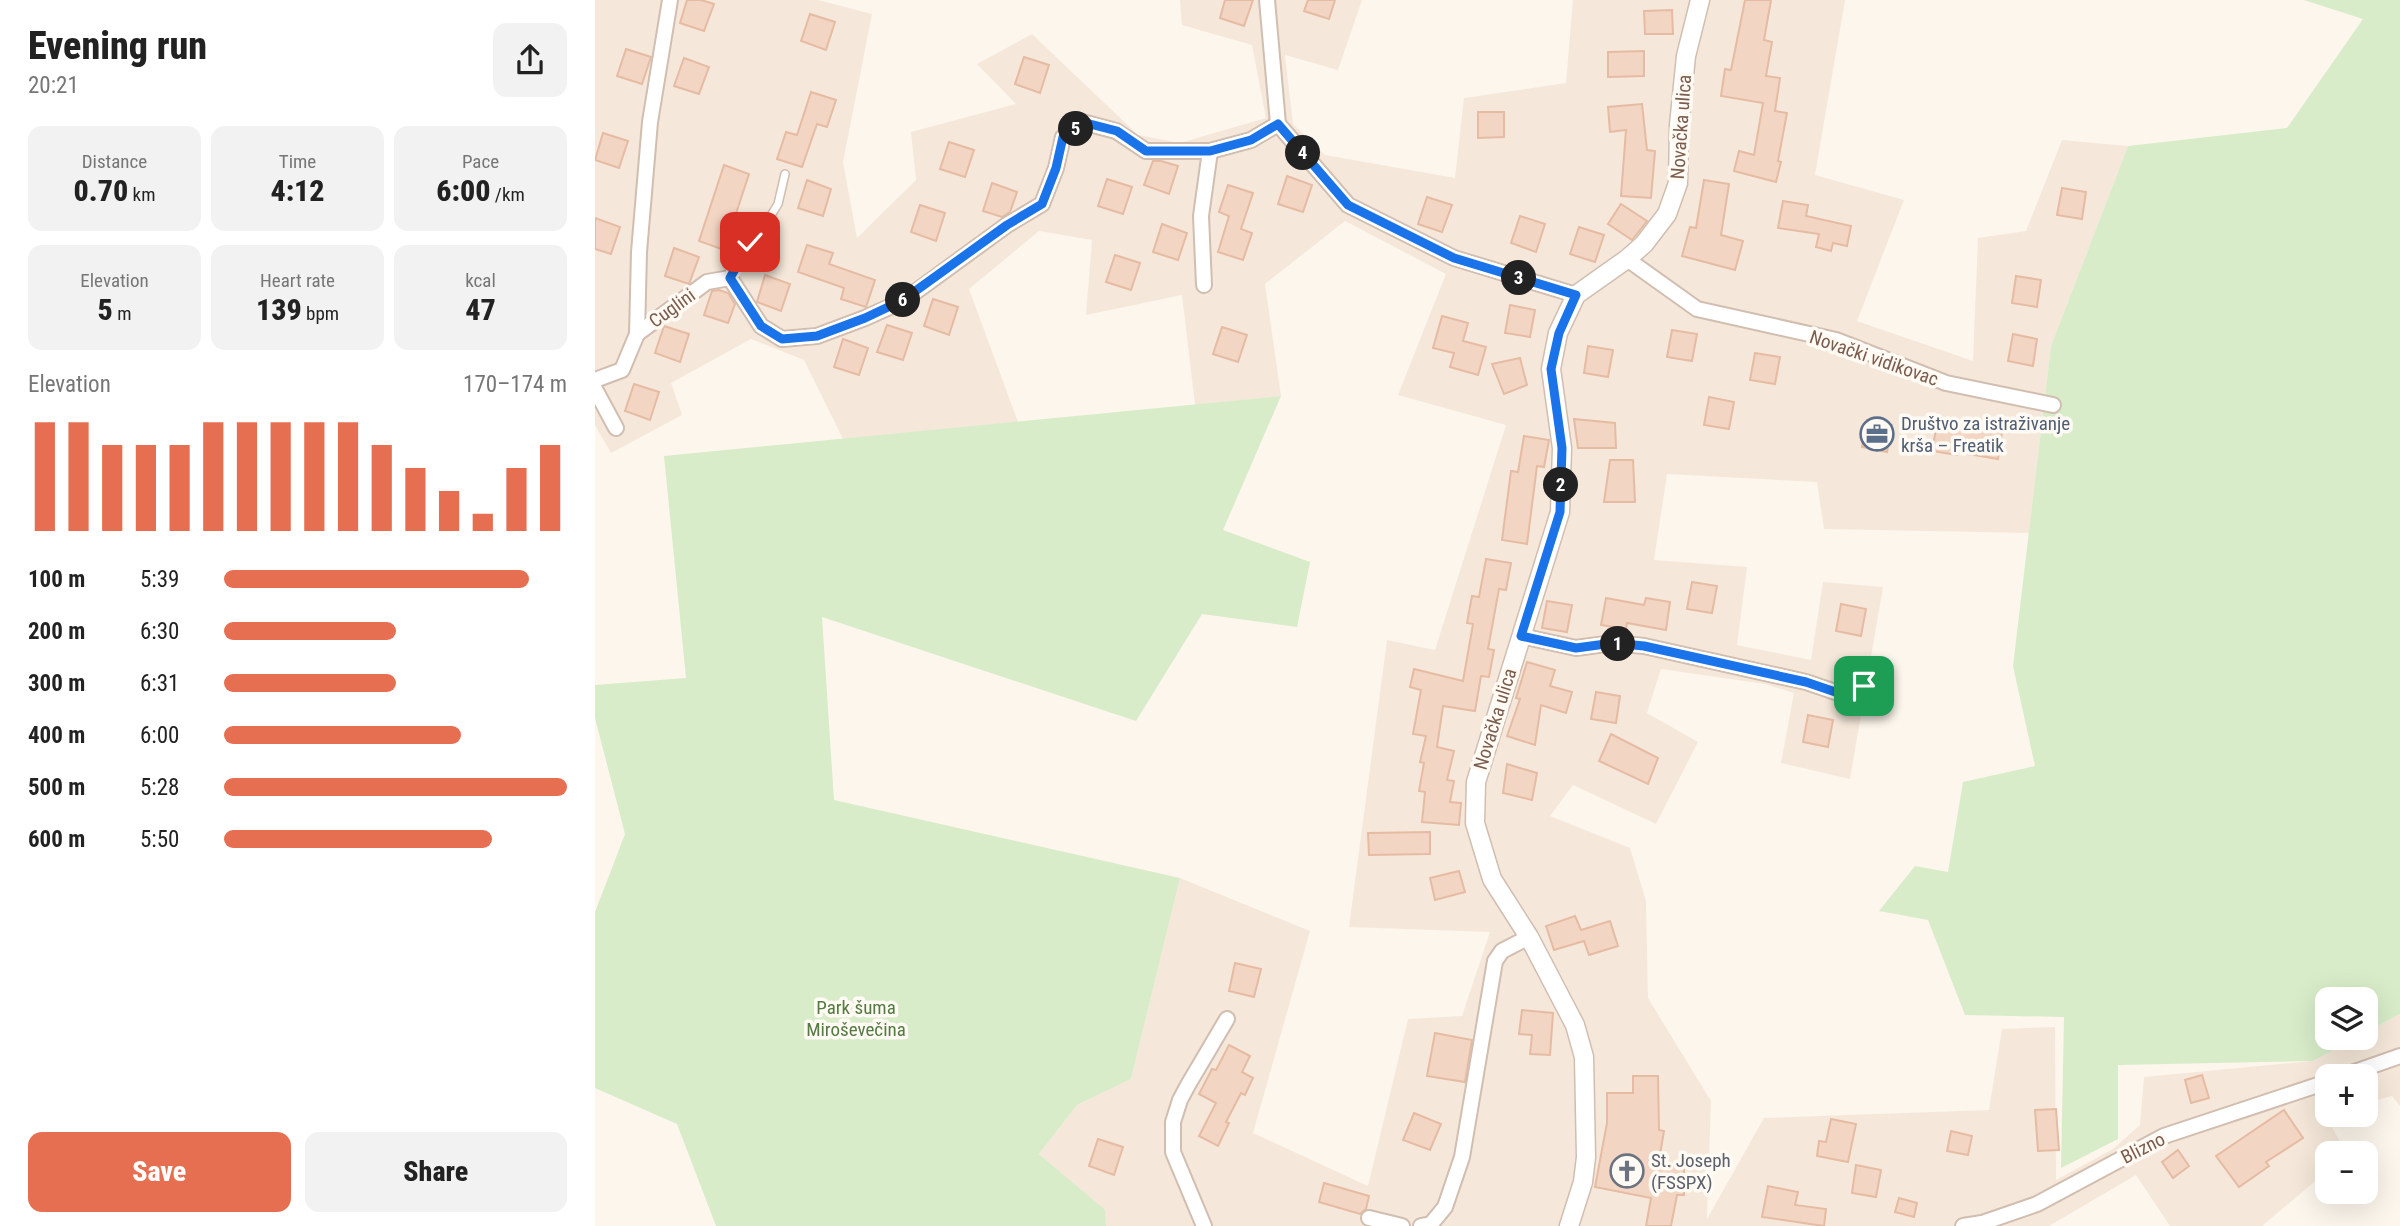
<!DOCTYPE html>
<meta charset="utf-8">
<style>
:root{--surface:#fff;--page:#f2f2f2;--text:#222;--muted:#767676;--accent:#e76f51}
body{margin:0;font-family:"Roboto Condensed",sans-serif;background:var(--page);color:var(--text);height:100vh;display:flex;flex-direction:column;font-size:26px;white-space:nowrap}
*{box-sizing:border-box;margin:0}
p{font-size:23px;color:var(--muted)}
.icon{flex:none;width:38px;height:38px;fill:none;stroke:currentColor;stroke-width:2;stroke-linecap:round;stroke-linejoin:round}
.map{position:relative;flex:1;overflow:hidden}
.details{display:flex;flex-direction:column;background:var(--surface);width:595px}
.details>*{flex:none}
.tools{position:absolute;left:1720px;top:987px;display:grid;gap:14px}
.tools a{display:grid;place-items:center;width:63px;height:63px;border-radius:14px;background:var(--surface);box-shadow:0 7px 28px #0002;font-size:35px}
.pin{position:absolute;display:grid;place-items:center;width:60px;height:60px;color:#fff;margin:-30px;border-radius:14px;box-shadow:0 4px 10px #0006}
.km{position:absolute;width:35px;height:35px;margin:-18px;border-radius:50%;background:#222;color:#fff;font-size:19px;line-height:35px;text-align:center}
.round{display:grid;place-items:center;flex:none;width:74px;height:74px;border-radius:14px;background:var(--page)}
.summary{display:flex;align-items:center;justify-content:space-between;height:119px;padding:0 28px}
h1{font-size:38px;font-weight:800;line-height:52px}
.figures{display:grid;grid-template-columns:repeat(3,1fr);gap:10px;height:119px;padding:7px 28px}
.figures div{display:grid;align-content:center;border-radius:14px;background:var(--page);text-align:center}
.figures b{font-size:30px;font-weight:800}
.figures small{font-size:19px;font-weight:400}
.figures p{font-size:19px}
.chart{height:196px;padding:14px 28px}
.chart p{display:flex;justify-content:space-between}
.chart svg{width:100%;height:126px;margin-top:7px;stroke:var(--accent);stroke-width:6}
.button{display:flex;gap:14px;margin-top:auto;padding:14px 28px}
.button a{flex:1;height:80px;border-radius:14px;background:var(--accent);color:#fff;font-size:28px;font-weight:800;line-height:80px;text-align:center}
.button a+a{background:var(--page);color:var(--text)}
ul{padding:0 28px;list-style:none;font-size:23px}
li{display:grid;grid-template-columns:112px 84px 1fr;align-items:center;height:52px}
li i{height:18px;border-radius:9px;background:var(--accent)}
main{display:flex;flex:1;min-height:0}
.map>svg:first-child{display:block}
</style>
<main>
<section class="details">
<div class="summary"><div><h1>Evening run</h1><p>20:21</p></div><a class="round"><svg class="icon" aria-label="share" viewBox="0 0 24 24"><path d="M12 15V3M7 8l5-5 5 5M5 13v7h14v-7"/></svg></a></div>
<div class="figures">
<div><p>Distance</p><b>0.70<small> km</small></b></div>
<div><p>Time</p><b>4:12</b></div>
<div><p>Pace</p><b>6:00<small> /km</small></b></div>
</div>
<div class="figures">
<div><p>Elevation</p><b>5<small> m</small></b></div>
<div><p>Heart rate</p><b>139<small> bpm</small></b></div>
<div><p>kcal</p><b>47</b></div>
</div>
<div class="chart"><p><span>Elevation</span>170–174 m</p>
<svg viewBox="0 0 160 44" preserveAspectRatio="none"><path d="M5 44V6M15 44V6M25 44V14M35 44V14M45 44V14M55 44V6M65 44V6M75 44V6M85 44V6M95 44V6M105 44V14M115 44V22M125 44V30M135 44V38M145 44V22M155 44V14"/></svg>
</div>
<ul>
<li><b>100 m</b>5:39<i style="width:89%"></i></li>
<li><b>200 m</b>6:30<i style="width:50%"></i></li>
<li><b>300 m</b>6:31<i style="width:50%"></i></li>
<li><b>400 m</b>6:00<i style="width:69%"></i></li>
<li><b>500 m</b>5:28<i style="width:100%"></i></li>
<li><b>600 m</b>5:50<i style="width:78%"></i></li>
</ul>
<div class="button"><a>Save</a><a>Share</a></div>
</section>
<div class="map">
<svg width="1805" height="1226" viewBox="0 0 1805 1226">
<rect width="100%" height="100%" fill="#fdf6ec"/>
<path fill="#f5e8da" d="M 0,0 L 223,0 L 277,14 L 248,162 L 262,238 L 321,180 L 316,132 L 421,104 L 382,64 L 437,34 L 543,135 L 585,143 L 671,118 L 657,45 L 587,25 L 585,0 L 767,0 L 743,70 L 690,55 L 698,124 L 730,155 L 860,178 L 869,98 L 971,83 L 978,0 L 1250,0 L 1220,175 L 1309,200 L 1262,321 L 1378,361 L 1383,238 L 1431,231 L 1467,140 L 1533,146 L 1456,346 L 1434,533 L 1229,529 L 1222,482 L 1072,474 L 1059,560 L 1152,567 L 1142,645 L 1216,660 L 1228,582 L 1288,587 L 1255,779 L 1186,763 L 1199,693 L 1170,684 L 1066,669 L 1052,713 L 1103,742 L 1061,824 L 978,785 L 955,816 L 1035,848 L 1051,901 L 1053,998 L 1116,1101 L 1112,1219 L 1169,1118 L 1394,1110 L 1407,1029 L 1460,1027 L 1461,1180 L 1518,1149 L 1545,1125 L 1549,1077 L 1718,1061 L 1761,1038 L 1771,1038 L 1771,1032 L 1805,1014 L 1805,1106 L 1797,1096 L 1771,1103 L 1771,1076 L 1732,1076 L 1732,1113 L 1730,1114 L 1751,1153 L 1732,1153 L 1732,1171 L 1667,1226 L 1575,1226 L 1541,1175 L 1454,1226 L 511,1226 L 509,1210 L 444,1154 L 482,1105 L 536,1079 L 585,878 L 715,931 L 658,1133 L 773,1186 L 813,1019 L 867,1016 L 895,932 L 754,927 L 792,640 L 840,650 L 911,425 L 803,395 L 851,274 L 750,221 L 670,284 L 686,396 L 600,405 L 587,295 L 491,315 L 497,240 L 444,231 L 374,289 L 423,422 L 248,439 L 209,360 L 156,339 L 76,383 L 87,415 L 16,453 L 0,425 Z"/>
<g fill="#d8ecc9">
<path d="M 1709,0 L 1805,0 L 1805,1014 L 1771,1032 L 1771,999 L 1732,999 L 1732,1038 L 1761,1038 L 1718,1061 L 1523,1065 L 1523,1139 L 1466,1168 L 1469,1017 L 1370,1015 L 1333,920 L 1284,911 L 1320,866 L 1353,872 L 1368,782 L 1440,766 L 1418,666 L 1456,346 L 1533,146 L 1692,128 L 1768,19 Z"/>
<path d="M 686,396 L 628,530 L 715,562 L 702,627 L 607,614 L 541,721 L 227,617 L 239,800 L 585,878 L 536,1079 L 482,1105 L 444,1154 L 510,1210 L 511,1226 L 121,1226 L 82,1124 L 0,1088 L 0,912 L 30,834 L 0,718 L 0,685 L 91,678 L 69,456 Z"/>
</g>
<g fill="#f3d5c3" stroke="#e6bba3" stroke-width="2">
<path d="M 92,0 L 106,0 L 119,4 L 109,31 L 85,23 Z"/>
<path d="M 630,0 L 658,0 L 649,26 L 625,18 Z"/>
<path d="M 713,0 L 740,0 L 734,19 L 709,11 Z"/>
<path d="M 1150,0 L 1176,0 L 1169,40 L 1177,42 L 1171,76 L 1185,78 L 1180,111 L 1192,113 L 1183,161 L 1186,162 L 1181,182 L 1139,171 L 1144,151 L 1159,155 L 1168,103 L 1126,96 L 1130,69 L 1136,70 Z"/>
<path d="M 1077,10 L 1078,34 L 1050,34 L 1049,11 Z"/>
<path d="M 215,14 L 240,22 L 231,50 L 206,41 Z"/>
<path d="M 31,49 L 56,57 L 47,84 L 22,76 Z"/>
<path d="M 1049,51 L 1049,76 L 1013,77 L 1013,52 Z"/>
<path d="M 429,57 L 454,65 L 445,93 L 420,84 Z"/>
<path d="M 89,58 L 114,67 L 104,94 L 79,86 Z"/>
<path d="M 216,92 L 241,100 L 232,127 L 222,124 L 207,167 L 182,159 L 191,132 L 202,135 Z"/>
<path d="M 1047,104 L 1052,150 L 1060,151 L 1056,198 L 1026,196 L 1031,130 L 1015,132 L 1013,107 Z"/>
<path d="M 883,112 L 909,112 L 909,137 L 883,138 Z"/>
<path d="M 8,133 L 33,141 L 24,168 L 0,160 Z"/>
<path d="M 354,142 L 379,150 L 370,177 L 345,169 Z"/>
<path d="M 558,161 L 566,161 L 583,166 L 574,194 L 549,185 Z"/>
<path d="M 129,165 L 154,174 L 129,250 L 104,241 Z"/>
<path d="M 692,176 L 717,185 L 708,212 L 683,204 Z"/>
<path d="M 512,179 L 537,187 L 528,214 L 503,206 Z"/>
<path d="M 212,180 L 236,189 L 228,216 L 203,208 Z"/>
<path d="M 1109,180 L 1134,184 L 1126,235 L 1148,241 L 1140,270 L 1087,256 L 1095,227 L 1101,228 Z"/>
<path d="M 397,183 L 422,192 L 415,212 L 407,217 L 388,211 Z"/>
<path d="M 633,185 L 658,193 L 646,229 L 657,233 L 648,260 L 623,252 L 634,216 L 624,212 Z"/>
<path d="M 1467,188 L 1491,192 L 1487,219 L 1462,215 Z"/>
<path d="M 832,197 L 857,205 L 847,232 L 823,224 Z"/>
<path d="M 1188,201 L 1213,205 L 1211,216 L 1256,226 L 1252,246 L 1238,243 L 1236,251 L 1221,247 L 1224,234 L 1183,228 Z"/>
<path d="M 1026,204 L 1052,221 L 1037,240 L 1013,224 Z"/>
<path d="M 325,205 L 350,213 L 341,241 L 316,232 Z"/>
<path d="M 925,216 L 950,224 L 941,252 L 916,243 Z"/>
<path d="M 0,218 L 25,227 L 16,254 L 0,249 Z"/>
<path d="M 567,224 L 592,233 L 583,260 L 558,252 Z"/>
<path d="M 984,227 L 1009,235 L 1000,262 L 975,254 Z"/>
<path d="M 212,245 L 238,253 L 234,264 L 280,280 L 271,307 L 246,299 L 249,288 L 203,272 Z"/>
<path d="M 79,248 L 104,257 L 94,284 L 70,276 Z"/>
<path d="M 520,255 L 545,263 L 536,290 L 511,282 Z"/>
<path d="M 170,275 L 195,284 L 186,311 L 162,302 Z"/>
<path d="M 1421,276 L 1446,280 L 1442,307 L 1417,303 Z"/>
<path d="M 124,290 L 133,293 L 140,304 L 133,323 L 109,315 L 117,291 Z"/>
<path d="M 338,299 L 363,307 L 354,335 L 329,326 Z"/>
<path d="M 915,305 L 940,310 L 935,337 L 910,333 Z"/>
<path d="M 847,316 L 873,323 L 868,341 L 891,347 L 883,375 L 855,367 L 859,353 L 838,348 Z"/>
<path d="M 292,325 L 317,333 L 308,360 L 282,352 Z"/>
<path d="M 69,326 L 94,334 L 85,362 L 60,353 Z"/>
<path d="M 627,327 L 652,335 L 643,362 L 618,354 Z"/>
<path d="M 1077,330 L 1102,334 L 1097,361 L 1072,357 Z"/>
<path d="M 1418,334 L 1442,339 L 1438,366 L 1413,361 Z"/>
<path d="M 248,339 L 273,348 L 264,375 L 239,367 Z"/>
<path d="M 993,346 L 1018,350 L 1013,377 L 989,373 Z"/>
<path d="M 1160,353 L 1185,357 L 1180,384 L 1155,380 Z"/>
<path d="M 925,358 L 932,385 L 909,394 L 897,364 Z"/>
<path d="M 39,384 L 64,392 L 55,420 L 30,411 Z"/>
<path d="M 1114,397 L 1139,402 L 1134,429 L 1109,425 Z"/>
<path d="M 979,419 L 1020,423 L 1021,448 L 983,448 Z"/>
<path d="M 1272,420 L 1297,425 L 1292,452 L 1267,447 Z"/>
<path d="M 1342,424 L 1382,430 L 1383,428 L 1407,432 L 1403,459 L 1362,452 L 1362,455 L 1337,451 Z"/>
<path d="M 929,436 L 954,440 L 949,467 L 942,466 L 932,544 L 907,540 L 916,471 L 923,472 Z"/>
<path d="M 1015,460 L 1038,460 L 1040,502 L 1009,502 Z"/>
<path d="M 891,559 L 916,563 L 911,590 L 904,589 L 893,649 L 899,650 L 894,677 L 886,676 L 880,711 L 848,706 L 842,747 L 859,751 L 852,780 L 859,781 L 855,802 L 866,803 L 864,825 L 827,822 L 830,792 L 824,791 L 829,763 L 825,762 L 831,736 L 818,734 L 826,690 L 815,687 L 819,669 L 868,681 L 878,624 L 872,623 L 877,596 L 884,597 Z"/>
<path d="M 1097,582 L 1122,586 L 1117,613 L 1092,609 Z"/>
<path d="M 1011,598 L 1049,605 L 1051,598 L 1075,602 L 1071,630 L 1032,623 L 1031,629 L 1006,625 Z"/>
<path d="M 952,601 L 977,605 L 972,632 L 947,628 Z"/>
<path d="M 1246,604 L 1271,609 L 1266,636 L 1241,631 Z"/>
<path d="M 932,662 L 960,670 L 955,686 L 977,692 L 971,713 L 946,705 L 940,745 L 912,736 L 925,699 L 921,698 Z"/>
<path d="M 1001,692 L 1025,696 L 1021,723 L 996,719 Z"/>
<path d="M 1213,715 L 1238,720 L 1233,747 L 1208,742 Z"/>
<path d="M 1016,734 L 1063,758 L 1053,784 L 1004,761 Z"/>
<path d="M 912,764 L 942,773 L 937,800 L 908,793 Z"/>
<path d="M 835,832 L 835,854 L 774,855 L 773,833 Z"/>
<path d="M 864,871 L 870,892 L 840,900 L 835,878 Z"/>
<path d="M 980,916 L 986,930 L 1015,921 L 1023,946 L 994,955 L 989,941 L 959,950 L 951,926 Z"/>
<path d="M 640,963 L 666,969 L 659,997 L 634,991 Z"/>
<path d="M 927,1010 L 958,1013 L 955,1055 L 935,1054 L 937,1035 L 924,1034 Z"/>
<path d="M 840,1033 L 877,1040 L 870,1082 L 832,1076 Z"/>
<path d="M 634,1045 L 655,1056 L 647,1072 L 658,1078 L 650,1095 L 646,1093 L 631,1122 L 634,1123 L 623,1146 L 604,1136 L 621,1103 L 604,1094 L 617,1069 L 621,1070 Z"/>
<path d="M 1607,1075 L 1614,1098 L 1596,1103 L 1590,1080 Z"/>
<path d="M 1038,1076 L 1063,1076 L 1064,1130 L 1069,1131 L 1063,1166 L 1089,1166 L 1089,1195 L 1082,1195 L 1076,1226 L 1051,1226 L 1056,1198 L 1000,1187 L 1012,1123 L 1012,1093 L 1038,1093 Z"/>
<path d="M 1461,1109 L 1464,1150 L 1443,1151 L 1440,1110 Z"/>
<path d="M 1689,1110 L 1708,1138 L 1671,1162 L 1674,1166 L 1644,1187 L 1621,1156 Z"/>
<path d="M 819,1113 L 846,1124 L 835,1150 L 808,1140 Z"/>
<path d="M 1236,1119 L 1261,1124 L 1253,1162 L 1222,1156 L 1224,1141 L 1231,1142 Z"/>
<path d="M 1356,1131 L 1377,1136 L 1373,1155 L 1352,1151 Z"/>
<path d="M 503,1139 L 528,1147 L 519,1175 L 494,1166 Z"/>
<path d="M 1583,1150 L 1594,1166 L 1578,1178 L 1567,1162 Z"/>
<path d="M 1261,1165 L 1286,1170 L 1281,1197 L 1257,1193 Z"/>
<path d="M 729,1183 L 774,1196 L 771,1209 L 765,1214 L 724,1202 Z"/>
<path d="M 1173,1186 L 1203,1192 L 1200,1205 L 1231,1209 L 1229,1226 L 1167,1217 Z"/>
<path d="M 1304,1198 L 1322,1203 L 1319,1217 L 1300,1212 Z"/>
</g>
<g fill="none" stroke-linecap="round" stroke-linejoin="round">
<defs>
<path id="service" d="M 135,278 L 155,242 L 172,222 L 183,204 L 190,174"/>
<g id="minor">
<path d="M 672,0 L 683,124 L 753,205 L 859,258 L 981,295"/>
<path d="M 1032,259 L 1102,309 L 1241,340 L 1351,383 L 1458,405"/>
<path d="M 609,285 L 606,216 L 615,151"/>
<path d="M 42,334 L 112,282 L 135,278 L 166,326 L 187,339 L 222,336 L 270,318 L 308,301 L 412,225 L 447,204 L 461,168 L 468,137 L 491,123 L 521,131 L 551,151 L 615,151 L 656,140 L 683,124"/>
<path d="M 0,380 L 27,370 L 42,334 L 44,252 L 55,122 L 75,0"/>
<path d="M 0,389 L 21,428"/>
<path d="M 926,636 L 981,648 L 1018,643 L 1049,646 L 1211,682 L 1252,696 L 1269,686"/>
<path d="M 1748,1076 L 1805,1056"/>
<path d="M 774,1218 L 807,1226"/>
<path d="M 609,1226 L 578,1152 L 578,1122 L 585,1100 L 593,1085 L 632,1019"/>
<path d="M 826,1226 L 836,1224 L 850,1207 L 867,1157 L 900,961 L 907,951 L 934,937"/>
<path d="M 1368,1226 L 1387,1223 L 1442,1204 L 1569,1136 L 1732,1082"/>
</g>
<path id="tertiary" d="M 974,1226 L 988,1182 L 991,1157 L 989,1057 L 980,1025 L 969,1004 L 934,937 L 897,879 L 880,823 L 881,782 L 965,512 L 967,448 L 956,369 L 963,333 L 981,295 L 1032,259 L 1049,244 L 1072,214 L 1083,183 L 1084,125 L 1091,56 L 1105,0"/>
</defs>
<use href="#service" stroke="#d1beb0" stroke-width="10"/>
<use href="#minor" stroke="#d1beb0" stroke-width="18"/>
<use href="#tertiary" stroke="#d1beb0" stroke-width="21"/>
<use href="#service" stroke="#fff" stroke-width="7"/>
<use href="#minor" stroke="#fff" stroke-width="14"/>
<use href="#tertiary" stroke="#fff" stroke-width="18"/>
</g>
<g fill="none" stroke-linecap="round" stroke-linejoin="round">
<defs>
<path id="route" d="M 155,242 L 135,278 L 166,326 L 187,339 L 222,336 L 270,318 L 308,300 L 412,225 L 447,204 L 461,168 L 468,137 L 491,123 L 522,131 L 551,151 L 615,151 L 656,140 L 683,124 L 753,205 L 859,258 L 981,295 L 964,333 L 956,369 L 967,448 L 965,512 L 926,636 L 981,648 L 1018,643 L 1049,646 L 1211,682 L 1252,696 L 1269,686"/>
</defs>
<use href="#route" stroke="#fff" stroke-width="14"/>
<use href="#route" stroke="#1a73e8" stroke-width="9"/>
</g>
<defs>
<symbol id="office-ring" viewBox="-11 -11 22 22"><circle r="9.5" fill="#fffaf3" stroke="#5c6f8a" stroke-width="1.5"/><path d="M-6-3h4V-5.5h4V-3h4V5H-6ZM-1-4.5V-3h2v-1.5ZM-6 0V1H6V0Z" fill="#5c6f8a"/></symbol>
<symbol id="church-ring" viewBox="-11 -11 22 22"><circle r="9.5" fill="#fffaf3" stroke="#6b7280" stroke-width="1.5"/><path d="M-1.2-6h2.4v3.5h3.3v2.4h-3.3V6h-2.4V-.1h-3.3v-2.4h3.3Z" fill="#6b7280"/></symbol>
</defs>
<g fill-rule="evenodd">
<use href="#office-ring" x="1263" y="415" width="38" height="38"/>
<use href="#church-ring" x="1013" y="1152" width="38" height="38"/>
</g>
<g text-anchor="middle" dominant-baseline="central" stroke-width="7" stroke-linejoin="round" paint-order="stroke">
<g font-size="19" fill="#7a5c4d" stroke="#fffaf3">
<text transform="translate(1086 127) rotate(-86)">Novačka ulica</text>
<text transform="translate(77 308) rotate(-36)">Cuglini</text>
<text transform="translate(1279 358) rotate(19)">Novački vidikovac</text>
<text transform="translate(900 719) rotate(-73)">Novačka ulica</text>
<text transform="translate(1548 1148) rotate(-27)">Blizno</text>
</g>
<g font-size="19" fill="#4e5e75" stroke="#fffaf3" text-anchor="start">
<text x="1306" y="423">Društvo za istraživanje<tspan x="1306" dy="22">krša – Freatik</tspan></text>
</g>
<g font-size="19" fill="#537a41" stroke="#fffaf3">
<text x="261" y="1007">Park šuma<tspan x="261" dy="22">Miroševečina</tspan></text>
</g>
<g font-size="19" fill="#5b616d" stroke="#fffaf3" text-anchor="start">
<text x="1056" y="1160">St. Joseph<tspan x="1056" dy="22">(FSSPX)</tspan></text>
</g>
</g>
</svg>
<div class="tools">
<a><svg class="icon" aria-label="layers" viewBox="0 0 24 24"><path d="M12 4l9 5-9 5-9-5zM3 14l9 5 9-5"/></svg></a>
<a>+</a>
<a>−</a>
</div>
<div class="pin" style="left:1269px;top:686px;background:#1e9e55"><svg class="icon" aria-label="arrive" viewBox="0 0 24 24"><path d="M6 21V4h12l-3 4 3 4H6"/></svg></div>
<div class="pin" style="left:155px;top:242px;background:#d93025"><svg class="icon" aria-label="check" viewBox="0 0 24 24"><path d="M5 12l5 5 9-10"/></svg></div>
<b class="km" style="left:1023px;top:644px">1</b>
<b class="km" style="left:966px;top:485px">2</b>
<b class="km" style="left:924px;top:278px">3</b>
<b class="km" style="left:708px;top:153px">4</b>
<b class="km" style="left:481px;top:129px">5</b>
<b class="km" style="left:308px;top:300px">6</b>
</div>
</main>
